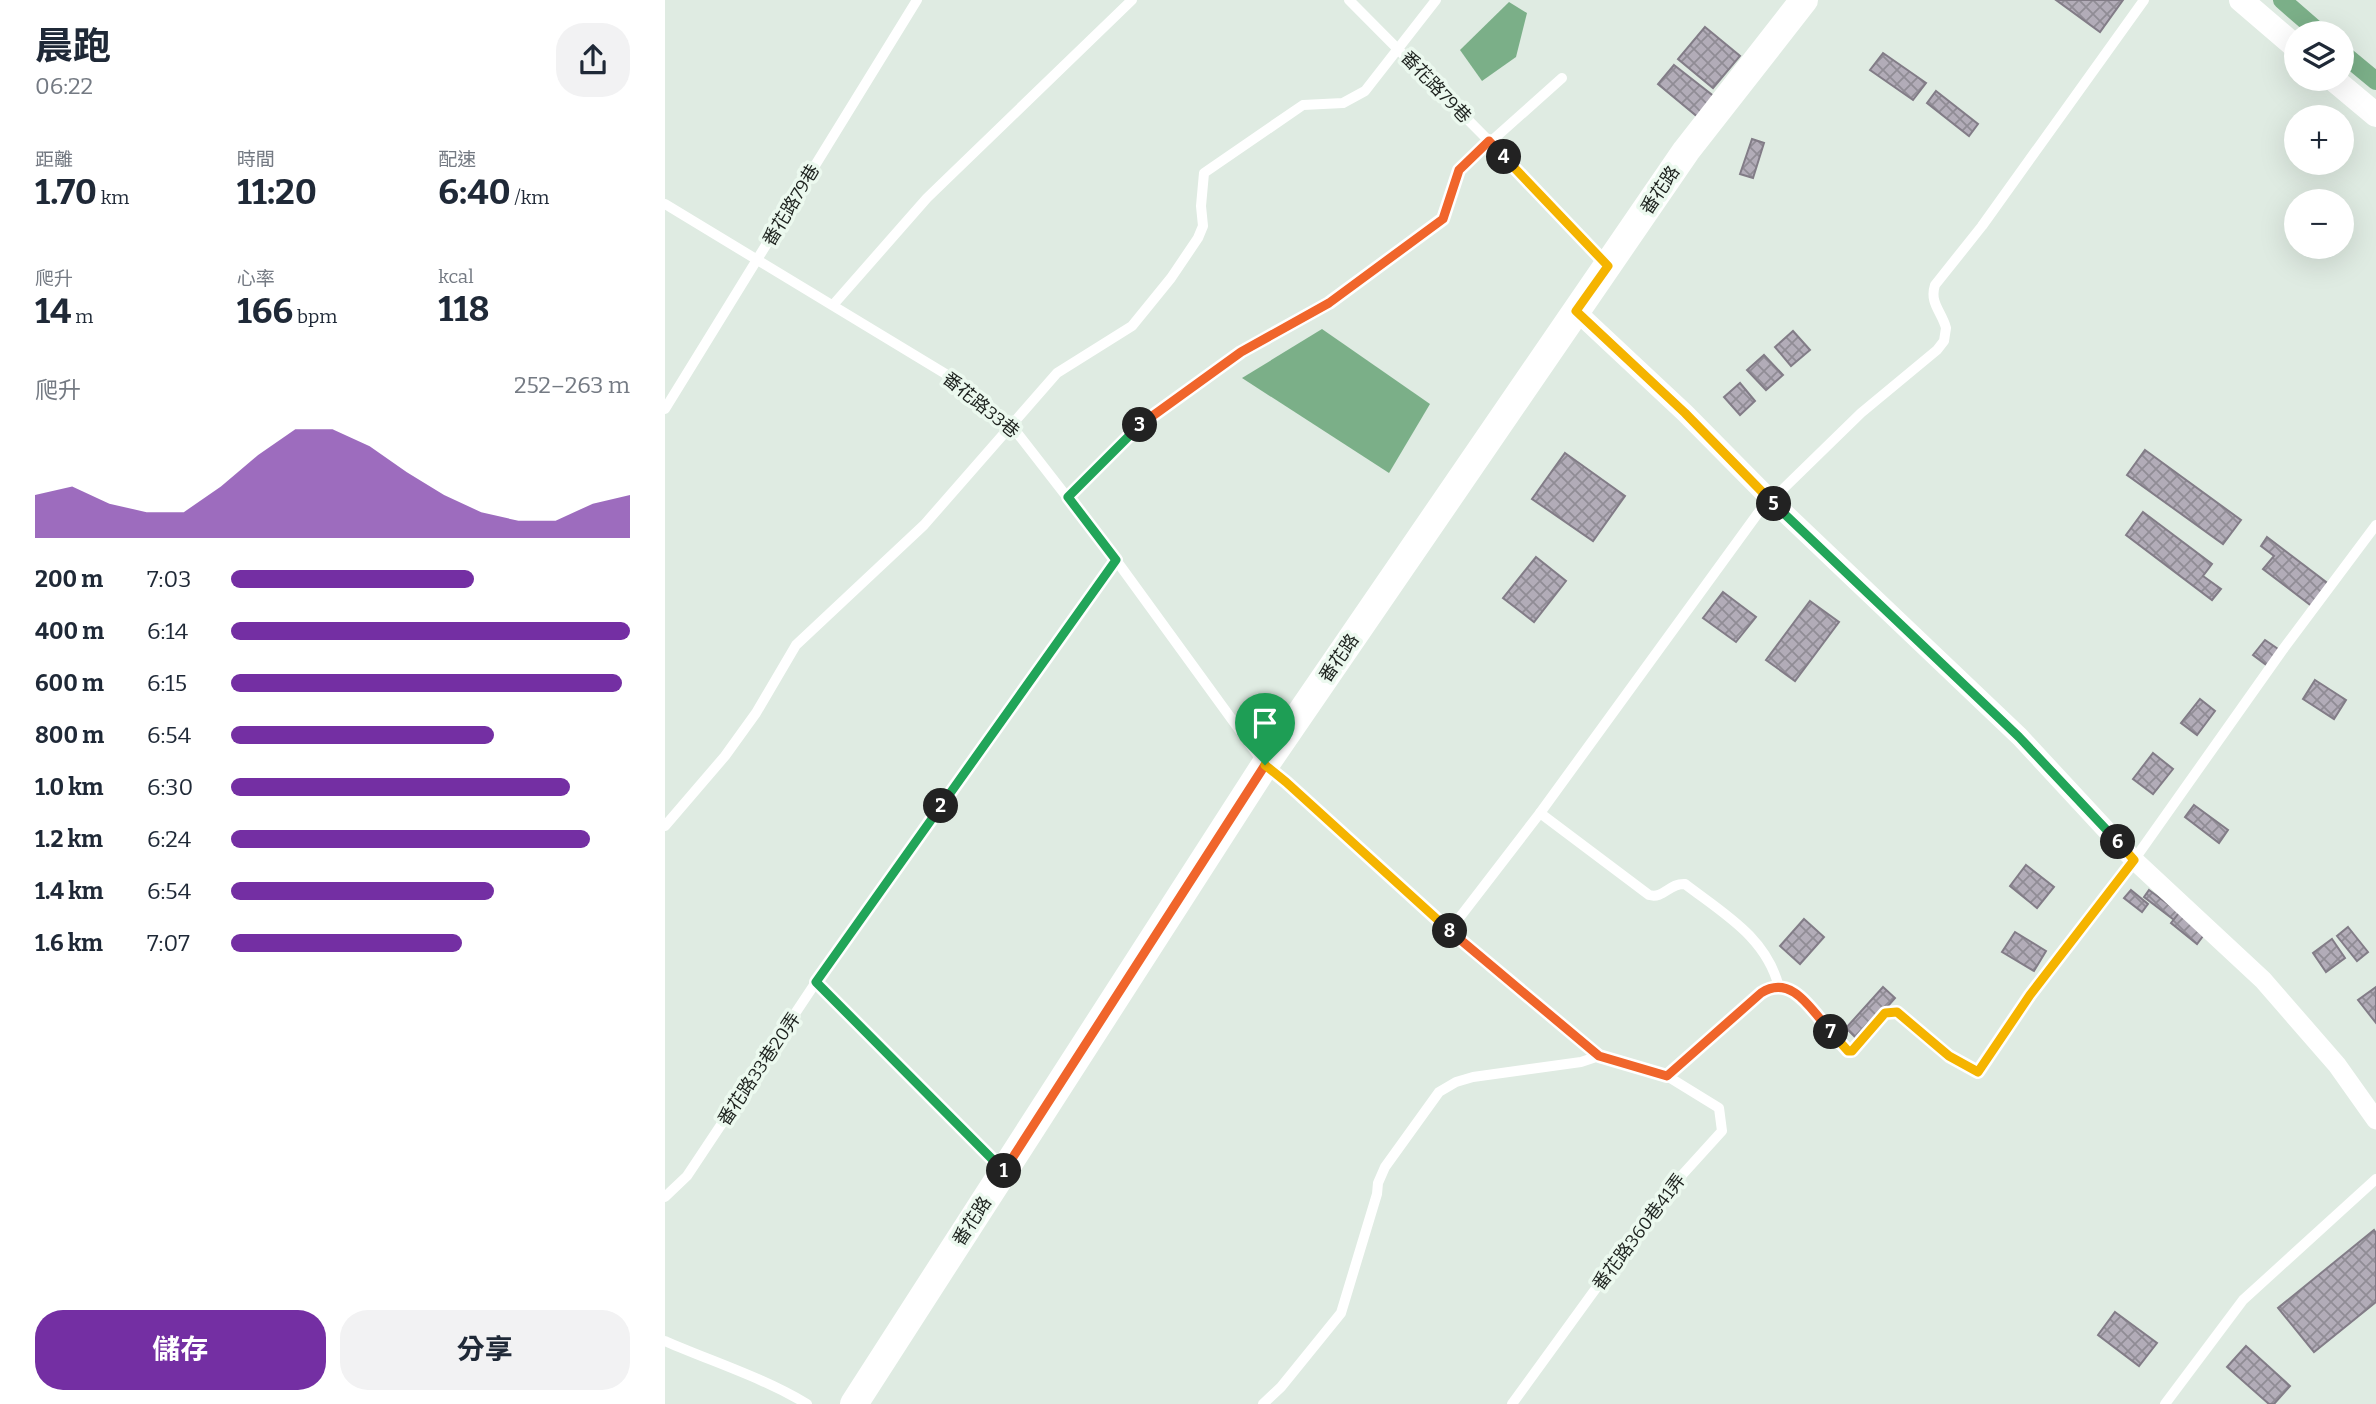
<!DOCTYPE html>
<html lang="zh-TW">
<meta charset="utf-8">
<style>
:root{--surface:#fff;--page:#f2f2f3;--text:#1f2937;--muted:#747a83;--accent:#742fa3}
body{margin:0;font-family:Bitter,"Noto Sans TC",serif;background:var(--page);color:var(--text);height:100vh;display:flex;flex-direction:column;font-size:26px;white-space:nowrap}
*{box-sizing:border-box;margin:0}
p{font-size:23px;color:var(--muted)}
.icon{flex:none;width:38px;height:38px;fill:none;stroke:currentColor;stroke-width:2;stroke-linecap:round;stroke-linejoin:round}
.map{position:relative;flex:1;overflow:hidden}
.drawer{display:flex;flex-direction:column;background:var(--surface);width:665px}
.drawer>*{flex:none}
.controls{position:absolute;left:1619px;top:21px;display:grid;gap:14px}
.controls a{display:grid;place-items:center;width:70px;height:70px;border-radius:50%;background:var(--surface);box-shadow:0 7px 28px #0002;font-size:35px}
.pin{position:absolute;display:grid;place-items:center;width:60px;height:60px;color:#fff;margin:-72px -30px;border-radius:50% 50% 50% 0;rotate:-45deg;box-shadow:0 0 7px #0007}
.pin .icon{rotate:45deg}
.km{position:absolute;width:35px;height:35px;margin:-18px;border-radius:50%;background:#222;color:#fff;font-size:19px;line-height:35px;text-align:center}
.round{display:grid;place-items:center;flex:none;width:74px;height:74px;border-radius:28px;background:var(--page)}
.summary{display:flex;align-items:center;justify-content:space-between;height:119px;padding:0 35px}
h1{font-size:38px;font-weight:700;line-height:52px}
.figures{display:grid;grid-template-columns:repeat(3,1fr);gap:10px;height:119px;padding:7px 35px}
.figures div{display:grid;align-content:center}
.figures b{font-size:35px;font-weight:700}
.figures small{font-size:19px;font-weight:400}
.figures p{font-size:19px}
.chart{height:196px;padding:14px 35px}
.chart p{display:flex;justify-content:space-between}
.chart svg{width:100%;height:126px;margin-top:7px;fill:var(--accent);opacity:.7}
.cta{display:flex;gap:14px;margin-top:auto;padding:14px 35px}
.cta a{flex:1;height:80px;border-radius:28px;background:var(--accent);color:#fff;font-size:28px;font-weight:700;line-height:80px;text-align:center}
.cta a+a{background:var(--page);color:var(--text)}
ul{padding:0 35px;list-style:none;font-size:23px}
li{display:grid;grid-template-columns:112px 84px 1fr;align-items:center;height:52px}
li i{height:18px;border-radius:9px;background:var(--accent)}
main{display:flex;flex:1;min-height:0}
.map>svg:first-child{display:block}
</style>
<main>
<section class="drawer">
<div class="summary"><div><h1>晨跑</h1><p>06:22</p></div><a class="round"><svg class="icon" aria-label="share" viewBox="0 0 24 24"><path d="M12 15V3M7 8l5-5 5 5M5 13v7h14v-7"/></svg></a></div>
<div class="figures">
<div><p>距離</p><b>1.70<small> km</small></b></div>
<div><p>時間</p><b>11:20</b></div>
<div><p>配速</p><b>6:40<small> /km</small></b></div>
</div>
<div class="figures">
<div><p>爬升</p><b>14<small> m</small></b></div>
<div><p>心率</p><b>166<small> bpm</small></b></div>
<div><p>kcal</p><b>118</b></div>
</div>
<div class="chart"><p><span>爬升</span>252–263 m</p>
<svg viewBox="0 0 160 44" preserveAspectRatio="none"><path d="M0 44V29L10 26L20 32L30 35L40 35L50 26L60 15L70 6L80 6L90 12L100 21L110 29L120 35L130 38L140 38L150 32L160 29V44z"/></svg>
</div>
<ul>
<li><b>200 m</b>7:03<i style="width:61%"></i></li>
<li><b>400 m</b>6:14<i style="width:100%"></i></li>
<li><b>600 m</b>6:15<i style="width:98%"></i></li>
<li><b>800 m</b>6:54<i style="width:66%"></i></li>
<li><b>1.0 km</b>6:30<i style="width:85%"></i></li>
<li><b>1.2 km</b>6:24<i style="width:90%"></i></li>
<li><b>1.4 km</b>6:54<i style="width:66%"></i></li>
<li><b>1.6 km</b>7:07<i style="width:58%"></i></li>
</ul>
<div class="cta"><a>儲存</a><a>分享</a></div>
</section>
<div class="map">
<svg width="1711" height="1404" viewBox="0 0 1711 1404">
<defs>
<pattern id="building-cross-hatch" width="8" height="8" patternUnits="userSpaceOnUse" patternTransform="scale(1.75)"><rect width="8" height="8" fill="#b2acb8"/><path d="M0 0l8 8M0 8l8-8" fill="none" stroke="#908c95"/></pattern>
</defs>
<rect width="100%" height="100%" fill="#dfebe2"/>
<g fill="#7baf88">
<path d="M 844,2 L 862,13 L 851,57 L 817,81 L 795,50 Z"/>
<path d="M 657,329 L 765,404 L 724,473 L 577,378 Z"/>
</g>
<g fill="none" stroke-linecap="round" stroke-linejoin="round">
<g stroke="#7baf88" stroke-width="18">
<path d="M 1617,0 L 1655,33"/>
<path d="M 1676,52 L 1711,81"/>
</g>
</g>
<g fill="url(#building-cross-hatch)" stroke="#827c87" stroke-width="2">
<path d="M 1391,0 L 1458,0 L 1435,32 Z"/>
<path d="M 1040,27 L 1075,56 L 1048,88 L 1013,59 Z"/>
<path d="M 1218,53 L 1261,83 L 1248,100 L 1205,70 Z"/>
<path d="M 1009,65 L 1051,98 L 1034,118 L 993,84 Z"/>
<path d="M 1271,91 L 1313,124 L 1304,136 L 1262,103 Z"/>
<path d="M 1087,139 L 1099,143 L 1088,178 L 1075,174 Z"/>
<path d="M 1128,331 L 1145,350 L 1126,366 L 1110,347 Z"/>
<path d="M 1099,355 L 1118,375 L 1101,390 L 1082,370 Z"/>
<path d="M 1075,383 L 1090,401 L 1075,415 L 1059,397 Z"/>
<path d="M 1480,450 L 1576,520 L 1558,544 L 1462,475 Z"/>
<path d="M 900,453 L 960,496 L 928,541 L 867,499 Z"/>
<path d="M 1478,512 L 1547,564 L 1538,576 L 1556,589 L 1547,600 L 1461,535 Z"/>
<path d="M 1602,537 L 1665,585 L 1648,607 L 1598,569 L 1609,556 L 1596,546 Z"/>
<path d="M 871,557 L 901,581 L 869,622 L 838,598 Z"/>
<path d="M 1058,592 L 1091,617 L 1071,642 L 1038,618 Z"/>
<path d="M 1145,601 L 1174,622 L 1130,681 L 1101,660 Z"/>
<path d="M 1600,640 L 1616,651 L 1604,667 L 1588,655 Z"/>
<path d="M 1650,680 L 1681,700 L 1669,719 L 1638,699 Z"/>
<path d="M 1535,699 L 1550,711 L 1532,735 L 1516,723 Z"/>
<path d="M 1488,753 L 1508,769 L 1488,794 L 1468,779 Z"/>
<path d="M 1529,805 L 1563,830 L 1554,843 L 1520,817 Z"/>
<path d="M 1361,865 L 1389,887 L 1372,908 L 1345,886 Z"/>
<path d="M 1466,890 L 1483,904 L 1477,912 L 1459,898 Z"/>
<path d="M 1484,890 L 1515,913 L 1509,920 L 1479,897 Z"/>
<path d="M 1518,908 L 1544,928 L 1532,944 L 1506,923 Z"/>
<path d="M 1139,919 L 1159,937 L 1135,964 L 1115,946 Z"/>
<path d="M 1683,927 L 1703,952 L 1692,961 L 1672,936 Z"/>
<path d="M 1350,932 L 1381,951 L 1369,971 L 1337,952 Z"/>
<path d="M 1667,939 L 1680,958 L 1661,972 L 1648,953 Z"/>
<path d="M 1218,987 L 1230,998 L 1193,1040 L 1181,1028 Z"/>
<path d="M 1711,987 L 1711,1023 L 1693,1000 Z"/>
<path d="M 1709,1230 L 1711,1233 L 1711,1302 L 1649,1352 L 1613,1308 Z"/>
<path d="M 1450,1312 L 1492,1343 L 1474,1366 L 1433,1335 Z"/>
<path d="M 1581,1346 L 1625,1386 L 1609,1404 L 1604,1404 L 1562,1367 Z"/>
</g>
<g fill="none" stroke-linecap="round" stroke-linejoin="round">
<g stroke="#fff" stroke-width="10">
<path d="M 684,0 L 824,141 L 940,263"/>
<path d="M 0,204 L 284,376 L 346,425 L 451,560 L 600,765 L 621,782 L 785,930 L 934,1056 L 1002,1076 L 1096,993 L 1114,987"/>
<path d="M 168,305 L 262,198 L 467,0"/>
<path d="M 0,409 L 252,0"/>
<path d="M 403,497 L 483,418 L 576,352 L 664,303 L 778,219 L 794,170 L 897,78"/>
<path d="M 875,813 L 984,895 C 999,899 1004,883 1020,884 C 1059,914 1101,937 1114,987 L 1128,990 L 1183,1051 L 1187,1051 C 1206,1036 1205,1015 1232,1012 L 1284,1056 L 1313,1072 L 1365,995 L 1469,860 L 1619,648 L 1711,525"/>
<path d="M 0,826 L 60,756 L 91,713 L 131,645 L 259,525 L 392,373 L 467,326 L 506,278 L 533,238 L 538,226 L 536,206 L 539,173 L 638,105 L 678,103 L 700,91 L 771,0"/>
<path d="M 785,930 L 875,813 L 1104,498 L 1117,490 L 1196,413 L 1272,350 L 1279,341 L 1281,328 C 1277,312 1264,303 1270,285 L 1317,226 L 1479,0"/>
<path d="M 151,982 L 338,1170"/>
<path d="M 0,1197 L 22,1176 L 151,982 L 451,560"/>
<path d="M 0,1341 C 48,1362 97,1377 142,1404"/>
<path d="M 598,1404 L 616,1387 L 676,1313 L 712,1194 L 713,1183 L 720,1167 L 774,1092 L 791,1082 L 808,1077 L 916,1062 L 934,1056"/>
<path d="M 847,1404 L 998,1196 L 1057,1131 L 1054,1108 L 1002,1076"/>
<path d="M 1500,1404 L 1578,1300 L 1711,1179"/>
</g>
<path stroke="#fff" stroke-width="19" d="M 911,311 L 1020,413 L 1104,498 L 1355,737 L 1469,860 L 1598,980 L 1672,1065 L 1711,1120"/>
<g stroke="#fff" stroke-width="24">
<path d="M 1576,0 L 1631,47"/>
<path d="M 1668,79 L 1711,115"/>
</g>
<path stroke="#fff" stroke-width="28" d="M 189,1404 L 600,765 L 1021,151 L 1139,0"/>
</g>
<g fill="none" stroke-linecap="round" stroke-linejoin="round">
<defs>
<path id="split-1" d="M 339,1171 L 600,765"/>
<path id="split-2" d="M 276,806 L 151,982 L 339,1171"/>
<path id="split-3" d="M 276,806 L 451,560 L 403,497 L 475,425"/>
<path id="split-4" d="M 475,425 L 576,352 L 664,303 L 778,219 L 794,170 L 824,141 L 839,157"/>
<path id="split-5" d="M 839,157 L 943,266 L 911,311 L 1020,413 L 1109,504"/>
<path id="split-6" d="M 1109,504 L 1354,737 L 1453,842"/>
<path id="split-7" d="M 1166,1032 L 1183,1051 L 1187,1051 L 1220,1013 L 1232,1012 L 1284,1056 L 1313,1072 L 1365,995 L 1469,860 L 1453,842"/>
<path id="split-8" d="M 785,931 L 934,1056 L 1002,1076 L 1096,993 C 1127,973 1147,1011 1166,1032"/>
<path id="split-9" d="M 600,765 L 621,782 L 785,931"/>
</defs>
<use href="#split-1" stroke="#fff" stroke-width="14"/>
<use href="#split-2" stroke="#fff" stroke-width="14"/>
<use href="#split-3" stroke="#fff" stroke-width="14"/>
<use href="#split-4" stroke="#fff" stroke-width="14"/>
<use href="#split-5" stroke="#fff" stroke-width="14"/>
<use href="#split-6" stroke="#fff" stroke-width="14"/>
<use href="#split-7" stroke="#fff" stroke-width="14"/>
<use href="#split-8" stroke="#fff" stroke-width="14"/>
<use href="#split-9" stroke="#fff" stroke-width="14"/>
<use href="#split-1" stroke="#f0652b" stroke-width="9"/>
<use href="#split-2" stroke="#22a559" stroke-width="9"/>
<use href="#split-3" stroke="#22a559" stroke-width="9"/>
<use href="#split-4" stroke="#f0652b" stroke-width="9"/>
<use href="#split-5" stroke="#f5b400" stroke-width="9"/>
<use href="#split-6" stroke="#22a559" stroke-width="9"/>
<use href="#split-7" stroke="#f5b400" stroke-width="9"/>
<use href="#split-8" stroke="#f0652b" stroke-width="9"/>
<use href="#split-9" stroke="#f5b400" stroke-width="9"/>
</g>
<g text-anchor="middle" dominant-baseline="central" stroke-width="7" stroke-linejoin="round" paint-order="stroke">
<g font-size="18" fill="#1d221e" stroke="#ecf9ef">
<text transform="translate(771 87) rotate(46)">番花路79巷</text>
<text transform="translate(995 190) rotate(-56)">番花路</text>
<text transform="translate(126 205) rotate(-59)">番花路79巷</text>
<text transform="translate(316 405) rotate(39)">番花路33巷</text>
<text transform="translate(674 658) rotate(-55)">番花路</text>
<text transform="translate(94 1069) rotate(-56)">番花路33巷20弄</text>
<text transform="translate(307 1221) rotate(-57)">番花路</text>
<text transform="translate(974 1232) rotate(-53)">番花路360巷41弄</text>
</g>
</g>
</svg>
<div class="controls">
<a><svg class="icon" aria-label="layers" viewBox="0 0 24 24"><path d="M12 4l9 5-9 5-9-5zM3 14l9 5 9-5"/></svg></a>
<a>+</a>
<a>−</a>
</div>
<div class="pin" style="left:600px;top:765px;background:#1e9e55"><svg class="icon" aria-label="arrive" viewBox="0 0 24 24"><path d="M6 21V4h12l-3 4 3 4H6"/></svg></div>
<b class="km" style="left:339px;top:1171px">1</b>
<b class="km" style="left:276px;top:806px">2</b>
<b class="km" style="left:475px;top:425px">3</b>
<b class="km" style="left:839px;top:157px">4</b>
<b class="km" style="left:1109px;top:504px">5</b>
<b class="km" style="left:1453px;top:842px">6</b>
<b class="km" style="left:1166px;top:1032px">7</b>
<b class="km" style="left:785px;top:931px">8</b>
</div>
</main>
